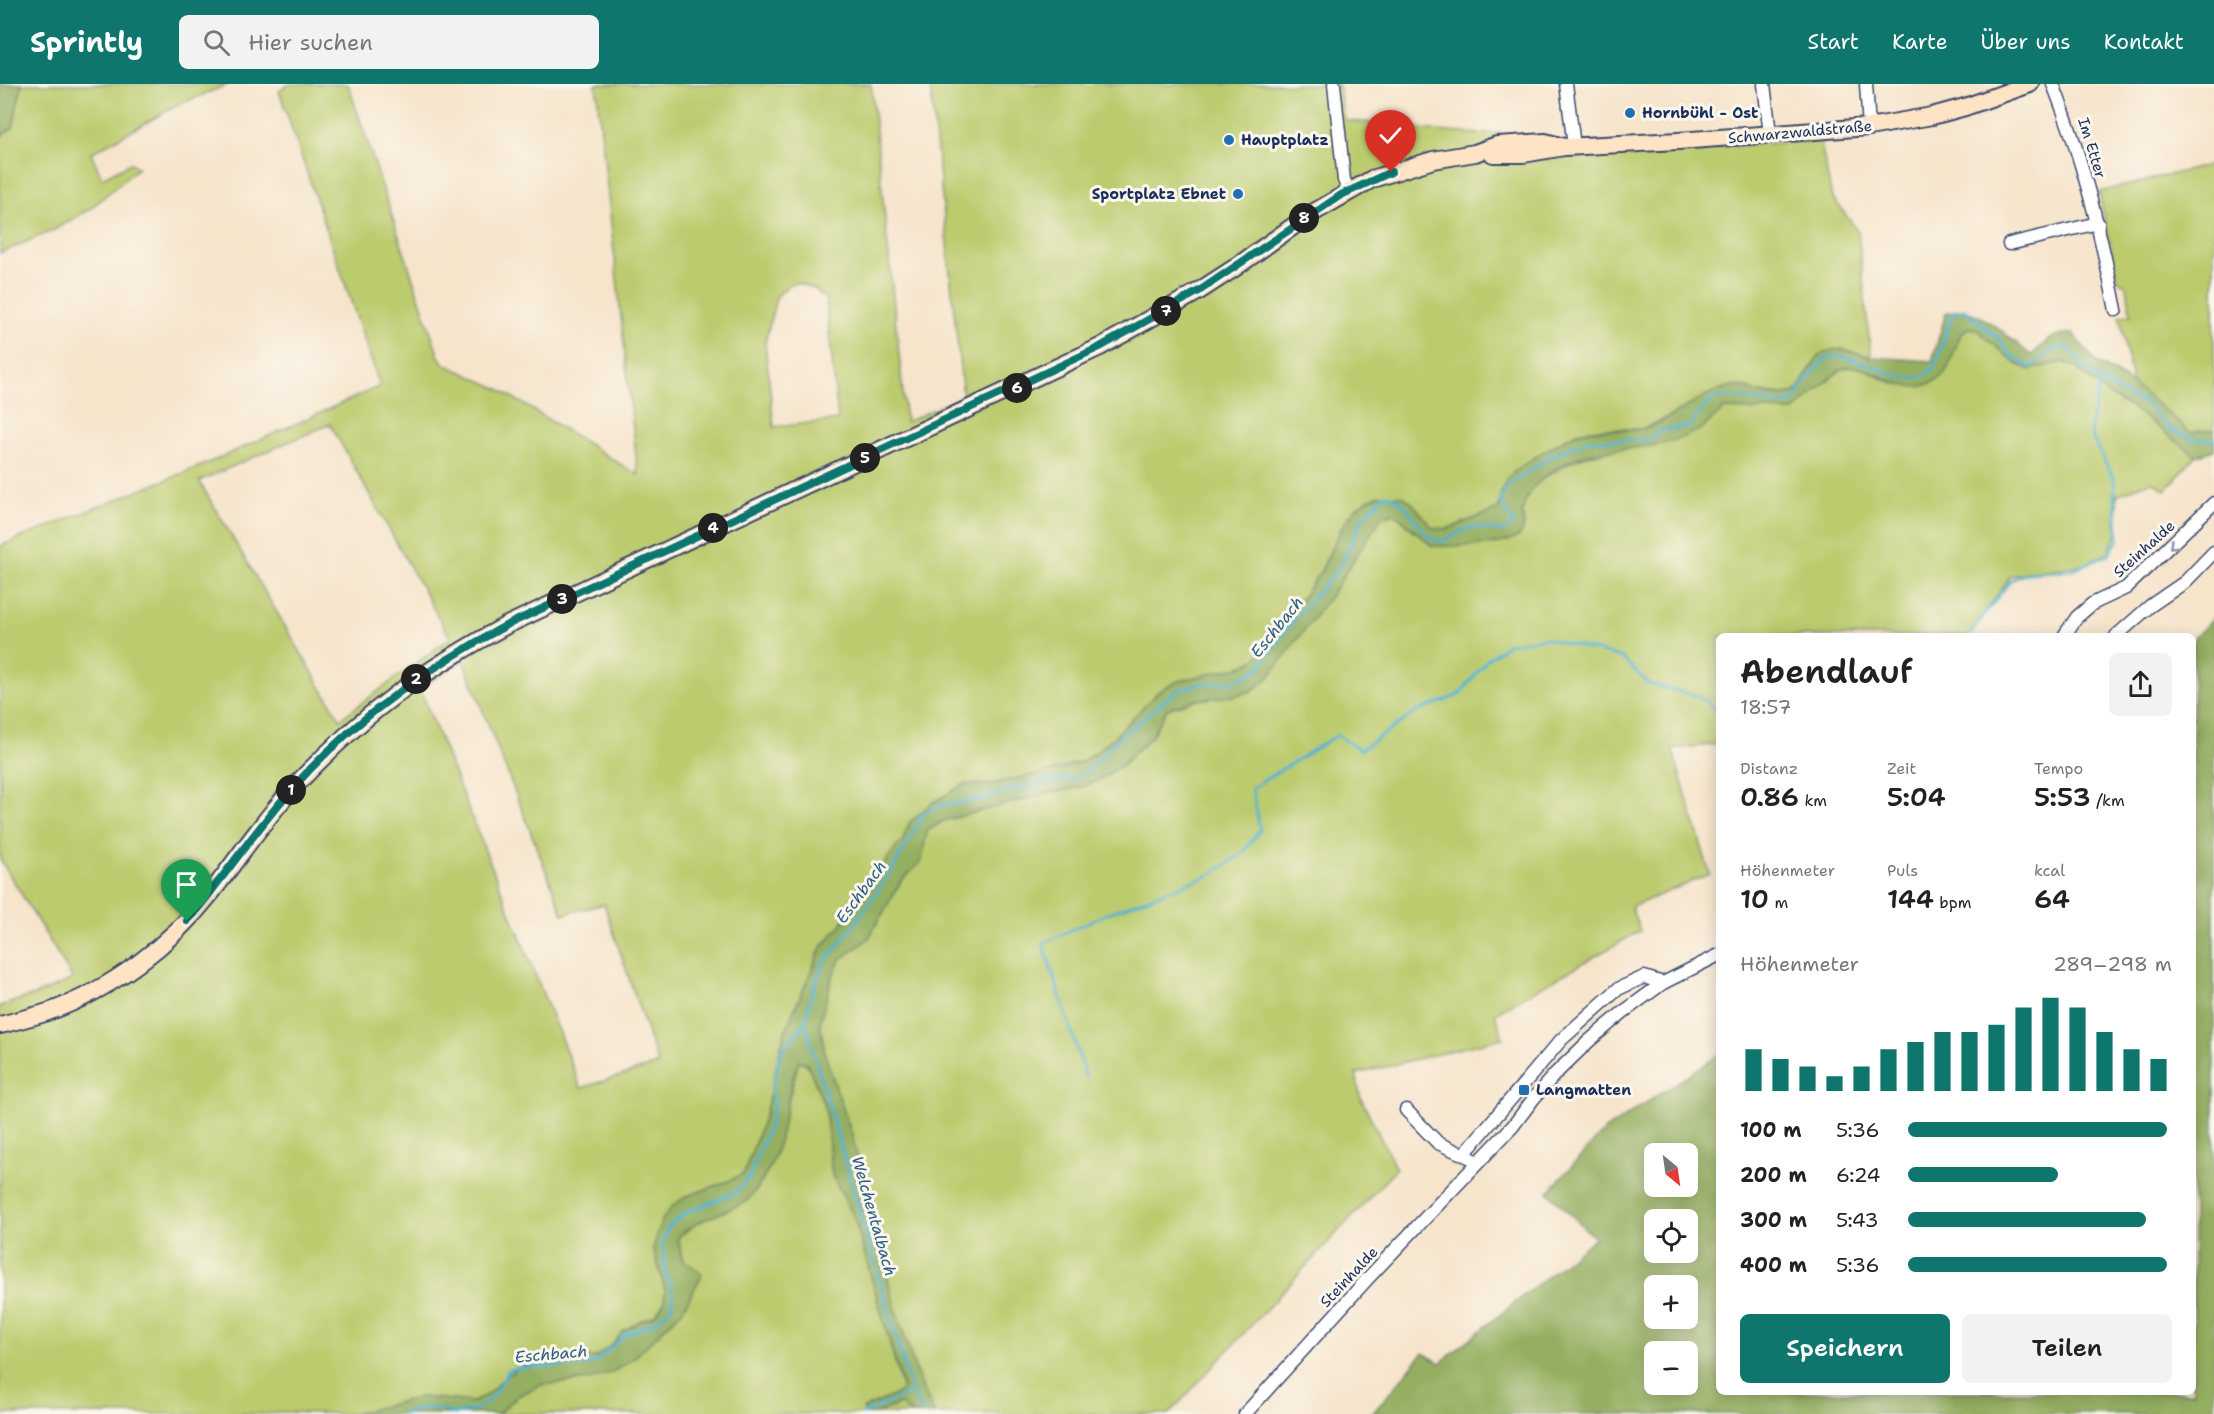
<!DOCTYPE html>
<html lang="de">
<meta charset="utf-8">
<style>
:root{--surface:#fff;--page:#f2f2f2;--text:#222;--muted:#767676;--accent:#0f766e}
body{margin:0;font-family:"Shantell Sans",sans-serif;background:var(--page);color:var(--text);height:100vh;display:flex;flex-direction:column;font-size:22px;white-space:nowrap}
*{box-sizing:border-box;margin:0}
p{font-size:20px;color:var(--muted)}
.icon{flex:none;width:33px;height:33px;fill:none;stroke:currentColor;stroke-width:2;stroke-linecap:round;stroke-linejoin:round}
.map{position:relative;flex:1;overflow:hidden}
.panel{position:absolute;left:1716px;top:549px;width:480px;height:762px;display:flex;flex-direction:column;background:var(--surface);border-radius:9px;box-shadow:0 3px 15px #0003}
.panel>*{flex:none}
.needle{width:39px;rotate:151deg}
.fabs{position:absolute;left:1644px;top:1059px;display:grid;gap:12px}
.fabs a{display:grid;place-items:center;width:54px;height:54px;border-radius:9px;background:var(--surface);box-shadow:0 3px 15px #0003;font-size:30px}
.pin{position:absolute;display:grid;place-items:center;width:51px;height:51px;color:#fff;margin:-62px -26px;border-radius:50% 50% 50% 0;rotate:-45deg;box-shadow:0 0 6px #0007}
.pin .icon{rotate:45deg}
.km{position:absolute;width:30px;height:30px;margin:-15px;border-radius:50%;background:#222;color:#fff;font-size:16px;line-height:30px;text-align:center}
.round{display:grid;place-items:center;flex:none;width:63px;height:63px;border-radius:9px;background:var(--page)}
.head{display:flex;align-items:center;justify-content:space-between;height:102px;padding:0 24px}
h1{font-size:33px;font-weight:600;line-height:45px}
.figures{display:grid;grid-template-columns:repeat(3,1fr);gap:9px;height:102px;padding:6px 24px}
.figures div{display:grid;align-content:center}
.figures b{font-size:26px;font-weight:600}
.figures small{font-size:16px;font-weight:400}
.figures p{font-size:16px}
.chart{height:168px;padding:12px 24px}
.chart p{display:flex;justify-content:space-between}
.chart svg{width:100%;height:108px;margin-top:6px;stroke:var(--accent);stroke-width:6}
.button{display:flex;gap:12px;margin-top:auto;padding:12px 24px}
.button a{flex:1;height:69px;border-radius:9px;background:var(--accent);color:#fff;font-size:24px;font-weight:600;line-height:69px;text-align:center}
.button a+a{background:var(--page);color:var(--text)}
ul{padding:0 24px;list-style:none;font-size:20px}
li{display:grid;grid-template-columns:96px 72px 1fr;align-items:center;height:45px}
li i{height:15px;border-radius:8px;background:var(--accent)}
header{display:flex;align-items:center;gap:36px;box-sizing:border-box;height:84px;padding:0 30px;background:var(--accent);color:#fff}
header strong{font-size:28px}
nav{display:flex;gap:33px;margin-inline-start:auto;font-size:21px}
.search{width:420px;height:54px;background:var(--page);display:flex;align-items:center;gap:15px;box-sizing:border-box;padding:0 21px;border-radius:9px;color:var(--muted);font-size:22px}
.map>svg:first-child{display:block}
</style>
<header>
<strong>Sprintly</strong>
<div class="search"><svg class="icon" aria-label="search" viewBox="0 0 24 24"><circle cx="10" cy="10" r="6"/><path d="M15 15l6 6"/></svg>Hier suchen</div>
<nav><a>Start</a><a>Karte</a><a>Über uns</a><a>Kontakt</a></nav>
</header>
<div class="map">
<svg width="2214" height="1330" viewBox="0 0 2214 1330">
<rect width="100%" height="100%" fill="#fbf7ec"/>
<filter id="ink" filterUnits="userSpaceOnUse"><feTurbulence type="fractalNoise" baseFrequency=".0167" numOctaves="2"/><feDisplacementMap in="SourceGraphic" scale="12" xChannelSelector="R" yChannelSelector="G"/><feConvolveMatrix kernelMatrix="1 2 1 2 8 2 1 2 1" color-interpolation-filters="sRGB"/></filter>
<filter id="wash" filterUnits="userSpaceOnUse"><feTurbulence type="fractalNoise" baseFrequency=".008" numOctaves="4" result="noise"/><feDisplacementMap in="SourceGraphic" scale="24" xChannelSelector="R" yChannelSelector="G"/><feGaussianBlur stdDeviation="1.35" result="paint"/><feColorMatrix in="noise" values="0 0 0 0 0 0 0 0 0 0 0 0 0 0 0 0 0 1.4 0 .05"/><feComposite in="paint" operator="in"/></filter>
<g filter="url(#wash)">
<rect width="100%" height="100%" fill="#f6e4cb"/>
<g fill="#bbcb6d" stroke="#6b7d66" stroke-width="1.5" fill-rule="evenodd">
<path d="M 22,0 L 229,0 L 178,21 L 91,69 L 102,94 L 131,79 L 138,84 L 90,125 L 54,146 L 0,169 L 0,53 L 13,43 Z"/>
<path d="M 289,0 L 348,0 L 439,273 L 444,280 L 499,305 L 638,391 L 596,0 L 871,0 L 906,338 L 963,312 L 930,0 L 1339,0 L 1343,32 L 1347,37 C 1399,39 1448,53 1500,49 L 1501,78 L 1820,56 L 1832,113 L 1858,147 L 1871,273 L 1840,265 L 1808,288 L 1796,308 L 1790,311 L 1756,308 L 1743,302 L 1685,325 L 1642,345 L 1601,345 L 1581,347 L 1563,356 L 1514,388 L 1501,409 L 1499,425 L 1447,445 L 1433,444 L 1412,419 L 1367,416 L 1355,425 L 1341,445 L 1321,487 L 1269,561 L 1254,576 L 1240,583 L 1178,597 L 1159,607 L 1115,652 L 1094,670 L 1081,678 L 1052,687 L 986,701 L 965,700 L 932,719 L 910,738 L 902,758 L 898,760 L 840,842 L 821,864 L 784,950 L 765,1031 L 744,1089 L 729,1097 L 687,1112 L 653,1164 L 665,1206 L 664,1219 L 654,1232 L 640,1237 L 622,1248 L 613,1260 L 596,1273 L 570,1274 L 505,1293 L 488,1310 L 474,1318 L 420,1313 L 354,1330 L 277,1328 L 268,1330 L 0,1330 L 0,922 L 40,909 L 73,895 L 0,775 L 0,462 L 208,379 L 380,302 L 279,7 ZM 797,199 L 815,205 L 826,216 L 838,336 L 774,343 L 765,259 L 776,214 L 788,201 ZM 330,340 L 450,554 L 340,635 L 199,397 ZM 463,576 L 563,830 L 604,820 L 658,980 L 581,1004 L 420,605 Z"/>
<path d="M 2214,80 L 2214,346 L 2190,348 L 2132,299 L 2120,232 L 2131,231 L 2127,203 L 2117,195 L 2099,108 Z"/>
<path d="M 1968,244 L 1975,245 L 1983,251 L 2030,286 L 2063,278 L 2074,282 L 2107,310 L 2135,326 L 2196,372 L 2166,406 L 2152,397 L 2117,411 L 2118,447 L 2108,469 L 2087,480 L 2010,492 L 1970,552 L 1719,552 L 1719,660 L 1672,665 L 1710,790 L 1631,823 L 1640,847 L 1495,929 L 1503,954 L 1356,990 L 1360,1012 L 1396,1085 L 1169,1330 L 934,1330 L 917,1290 L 896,1227 L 851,1048 L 825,971 L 820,938 L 832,893 L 840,876 L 868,855 L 901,797 L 921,778 L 927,747 L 943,737 L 1047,709 L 1078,704 L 1095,698 L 1121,682 L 1151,653 L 1167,625 L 1196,616 L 1233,612 L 1381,434 L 1393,429 L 1402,435 L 1414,448 L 1524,441 L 1522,426 L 1528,409 L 1539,397 L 1576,375 L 1610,366 L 1661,360 L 1678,354 L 1702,344 L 1724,325 L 1794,327 C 1804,318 1832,290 1843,285 C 1860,277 1875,292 1890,298 C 1898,301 1918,303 1926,301 C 1958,292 1949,257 1968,244 Z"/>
<path d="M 799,977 L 808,981 L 825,1023 L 832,1091 L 854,1133 L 903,1306 L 896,1311 L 863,1325 L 868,1330 L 497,1330 L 518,1312 L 540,1301 L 562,1299 L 634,1274 L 682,1227 L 692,1182 L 682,1175 L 678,1153 L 697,1139 L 746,1118 L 757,1105 L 771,1081 Z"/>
<path d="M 900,1320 L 912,1330 L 874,1330 Z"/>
</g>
<g fill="#94af60" stroke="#586f5f" stroke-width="1.5" fill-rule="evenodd">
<path d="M 0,0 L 22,0 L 13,43 L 0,53 Z"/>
<path d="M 1959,226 C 1986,229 2010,255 2031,271 C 2047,260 2051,247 2073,250 L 2096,278 L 2132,299 L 2190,348 L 2214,346 L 2214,366 L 2196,372 L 2135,326 L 2107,310 L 2074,282 L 2063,278 L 2030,286 L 2015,279 L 1983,251 L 1975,245 L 1968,244 C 1948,257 1960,290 1926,301 C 1895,311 1867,274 1843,285 C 1833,289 1804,318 1794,327 L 1724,325 C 1717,331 1710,338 1703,343 C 1693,351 1673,357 1661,360 C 1633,366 1602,363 1575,375 C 1554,384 1524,403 1523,428 C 1522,435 1526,444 1521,450 C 1510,464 1449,462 1432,462 L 1402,435 L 1393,429 L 1381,434 L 1331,511 L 1265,598 L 1249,608 L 1233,612 L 1196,616 L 1167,625 L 1151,653 L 1121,682 L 1095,698 L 1078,704 L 1047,709 L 943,737 L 927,747 L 921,778 L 901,797 L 868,855 L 840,876 L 832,893 L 820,938 L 825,971 L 851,1048 L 896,1227 L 917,1290 L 934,1330 L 912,1330 L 900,1320 L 874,1330 L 868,1330 L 863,1325 L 895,1311 L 903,1305 L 854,1133 L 832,1091 L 825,1023 L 807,979 L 799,977 L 793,994 L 779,1058 L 771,1081 L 757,1105 L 746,1118 L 697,1139 L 678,1153 L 682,1175 L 692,1182 L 702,1191 L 682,1227 L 634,1274 L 613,1288 L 589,1296 L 540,1301 L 518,1312 L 497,1330 L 354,1330 L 420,1313 L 474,1318 L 488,1310 L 505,1293 L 527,1279 L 542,1273 L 596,1273 L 613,1260 L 622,1248 L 640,1237 L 654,1232 L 664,1219 L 665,1206 L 653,1164 L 662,1136 L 672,1122 L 687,1112 L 729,1097 L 744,1089 L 765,1031 L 784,950 L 821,864 L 840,842 L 898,760 L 902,758 L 910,738 L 932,719 L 965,700 L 986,701 L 1052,687 L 1081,678 L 1094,670 L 1115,652 L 1159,607 L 1178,597 L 1240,583 L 1254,576 L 1269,561 L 1321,487 L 1341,445 L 1355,425 L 1367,416 L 1379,411 L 1403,412 L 1412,419 L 1433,444 L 1447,445 L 1499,425 C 1501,415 1501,404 1507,395 C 1516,383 1570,350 1584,347 C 1607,343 1630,350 1652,342 C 1677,332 1708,304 1734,302 C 1743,301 1748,306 1756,308 C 1767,311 1786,313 1796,308 L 1819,271 L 1831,266 L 1840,265 L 1871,273 L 1932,277 L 1946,229 Z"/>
<path d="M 2214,533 L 2214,1330 L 1372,1330 L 1423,1269 L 1440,1279 L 1595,1154 L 1548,1108 L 1606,1045 L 1719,971 L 1719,1308 L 2193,1308 L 2193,555 ZM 1654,1070 L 1688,1070 L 1688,1102 L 1654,1102 ZM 1654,1136 L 1688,1136 L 1688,1168 L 1654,1168 ZM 1654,1202 L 1688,1202 L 1688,1234 L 1654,1234 ZM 1654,1268 L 1688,1268 L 1688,1300 L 1654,1300 Z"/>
</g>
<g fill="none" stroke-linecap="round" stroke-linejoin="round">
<g stroke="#4fb2ce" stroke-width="3">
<path d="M 1968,552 L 2010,497 L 2026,489 L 2071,486 L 2108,471 L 2118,456 L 2114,395 L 2093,355 L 2090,343 L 2100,298"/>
<path d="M 805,939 L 912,1308 L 923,1330"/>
<path d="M 1086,993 L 1043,859 L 1108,829 L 1210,791 L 1242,770 L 1260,746 L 1252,704 L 1337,651 L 1360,666 L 1418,627 L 1459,611 L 1487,576 L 1508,560 L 1544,554 L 1621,573 L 1649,600 L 1698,612 L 1719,627"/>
<path d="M 403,1330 C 424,1321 432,1322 454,1330"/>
<path d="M 456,1330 C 490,1324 492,1314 509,1286 L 526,1283 L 584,1281 L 596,1278 L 626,1250 L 657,1237 L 671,1224 L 673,1208 L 666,1192 L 662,1160 L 669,1142 L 687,1128 L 737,1108 L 750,1092 L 770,1039 L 774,1021 L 771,1009 L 781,968 L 805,939 L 813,906 L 823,879 L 852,844 L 894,783 L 924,729 L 942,721 L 977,716 L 1041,698 L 1077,695 L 1098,677 L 1111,661 L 1175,608 L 1203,599 L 1225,599 L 1243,594 L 1258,585 L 1290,541 L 1341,482 L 1363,433 L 1386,410 C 1413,418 1417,450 1436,456 C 1449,460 1458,446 1470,444 C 1481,442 1492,445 1502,448 L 1510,443 L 1514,438 L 1507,430 L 1501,415 L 1506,402 L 1538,382 L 1550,372 L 1589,356 L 1648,356 L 1662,346 L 1690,342 C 1696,333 1702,324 1711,317 C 1731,303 1768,326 1793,318 L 1809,293 L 1825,275 C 1831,274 1838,272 1844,273 C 1865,276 1910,305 1928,289 C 1940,280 1946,243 1953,229 L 1965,226 L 2001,257 L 2011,272 L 2030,283 L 2058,262 L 2069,264 L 2087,286 L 2100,297 L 2131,314 L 2144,318 L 2171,346 L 2194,355 L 2214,356"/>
<path d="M 863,1330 L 912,1308"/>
</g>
</g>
</g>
<g filter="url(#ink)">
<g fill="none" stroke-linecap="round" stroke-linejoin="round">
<defs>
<g id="minor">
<path d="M 1334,0 L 1344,96 L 1349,107"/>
<path d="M 1566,0 L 1574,62"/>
<path d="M 1764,0 L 1770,50"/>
<path d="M 1866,0 L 1869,43"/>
<path d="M 2053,0 C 2083,75 2100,147 2116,226"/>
<path d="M 2009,160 L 2098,139"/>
<path d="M 2064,552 L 2077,533 L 2092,520 L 2126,504 L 2214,419"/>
<path d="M 2116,552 L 2150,522 L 2185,498 L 2214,468"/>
<path d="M 1406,1026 L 1438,1059 L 1471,1074"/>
<path d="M 1464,1070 L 1561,956 L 1618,905 L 1644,893 L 1663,899"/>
<path d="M 1245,1330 L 1370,1192 L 1513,1042 L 1534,1014 L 1555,990 L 1589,957 L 1622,929 L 1663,899 L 1719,871"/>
</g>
<g id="secondary">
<path d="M 1493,70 L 1523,70 L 1564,63 L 1678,57 L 1869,43 L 1932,32 L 1965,23 L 2030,0"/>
<path d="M 0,941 C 16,937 32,933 48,928 C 111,906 170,861 211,809 C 239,773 264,735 295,702 C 360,632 423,586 507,541 L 1100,263 L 1199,207 L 1236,183 L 1309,131 L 1372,95 L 1433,76 L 1475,69 L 1497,61 L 1545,58 L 1564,63"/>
</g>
</defs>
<use href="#minor" stroke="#3c4a6e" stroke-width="15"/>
<use href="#secondary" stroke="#3c4a6e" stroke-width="20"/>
<use href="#minor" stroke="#fff" stroke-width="12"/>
<use href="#secondary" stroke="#fee4c5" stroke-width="16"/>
</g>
<defs><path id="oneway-chevron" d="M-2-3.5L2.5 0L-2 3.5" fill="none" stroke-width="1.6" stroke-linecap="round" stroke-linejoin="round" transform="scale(1.5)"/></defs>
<use stroke="#8d97ae" href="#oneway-chevron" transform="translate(2173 461) rotate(137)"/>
</g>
<g fill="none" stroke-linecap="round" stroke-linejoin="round" filter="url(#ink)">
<defs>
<path id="route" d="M 187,837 C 224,794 254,747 292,705 C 352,636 427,584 507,541 L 1100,263 L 1199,207 L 1341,111 L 1391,88"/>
</defs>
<use href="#route" stroke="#fff" stroke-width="12"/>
<use href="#route" stroke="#0f766e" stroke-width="8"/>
</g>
<g fill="#1f6fb2" stroke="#fbf7ec" stroke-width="2">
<circle cx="1630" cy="29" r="6"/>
<circle cx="1229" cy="56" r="6"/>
<circle cx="1238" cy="110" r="6"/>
<rect x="1518" y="1000" width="12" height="12" rx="3"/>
</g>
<g text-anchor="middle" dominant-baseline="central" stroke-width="6" stroke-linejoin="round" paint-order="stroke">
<g font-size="15" font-weight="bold" fill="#1b2f5e" stroke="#fbf7ec" text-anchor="start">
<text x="1642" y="29">Hornbühl - Ost</text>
<text x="1241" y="56">Hauptplatz</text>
<text x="1226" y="110" text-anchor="end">Sportplatz Ebnet</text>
<text x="1536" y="1006">Langmatten</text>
</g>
<g font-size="15" fill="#1b2f5e" stroke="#fbf7ec">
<text transform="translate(1800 48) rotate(-5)">Schwarzwaldstraße</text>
<text transform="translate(2092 64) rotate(73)">Im Etter</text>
<text transform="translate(2144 465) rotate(-42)">Steinhalde</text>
<text transform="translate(1349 1193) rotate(-47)">Steinhalde</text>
</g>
<g font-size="16" font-style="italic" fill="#2d5d85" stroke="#fbf7ec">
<text transform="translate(1277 543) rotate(-51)">Eschbach</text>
<text transform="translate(861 808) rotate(-54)">Eschbach</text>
<text transform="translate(874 1132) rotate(74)">Welchentalbach</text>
<text transform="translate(551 1270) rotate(-5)">Eschbach</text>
</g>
</g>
</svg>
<div class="fabs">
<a><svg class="needle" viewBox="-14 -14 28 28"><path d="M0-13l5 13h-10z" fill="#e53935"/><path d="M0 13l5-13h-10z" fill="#767676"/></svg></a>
<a><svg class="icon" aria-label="locate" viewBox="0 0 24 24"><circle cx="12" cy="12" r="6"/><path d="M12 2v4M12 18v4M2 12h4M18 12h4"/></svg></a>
<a>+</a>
<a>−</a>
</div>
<div class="pin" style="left:187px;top:837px;background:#1e9e55"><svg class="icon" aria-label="arrive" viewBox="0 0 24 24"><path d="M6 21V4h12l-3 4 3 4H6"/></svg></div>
<div class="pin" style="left:1391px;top:88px;background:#d93025"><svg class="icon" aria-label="check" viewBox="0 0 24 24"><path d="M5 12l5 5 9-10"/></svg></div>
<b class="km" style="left:291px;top:706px">1</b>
<b class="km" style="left:416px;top:595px">2</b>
<b class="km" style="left:562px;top:515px">3</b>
<b class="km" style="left:713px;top:444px">4</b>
<b class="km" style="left:865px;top:374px">5</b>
<b class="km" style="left:1017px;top:304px">6</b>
<b class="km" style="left:1166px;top:227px">7</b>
<b class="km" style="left:1304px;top:134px">8</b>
<section class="panel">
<div class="head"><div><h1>Abendlauf</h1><p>18:57</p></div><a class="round"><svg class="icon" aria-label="share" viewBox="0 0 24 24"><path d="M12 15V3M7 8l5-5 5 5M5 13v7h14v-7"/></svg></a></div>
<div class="figures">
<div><p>Distanz</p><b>0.86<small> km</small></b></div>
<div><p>Zeit</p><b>5:04</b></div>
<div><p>Tempo</p><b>5:53<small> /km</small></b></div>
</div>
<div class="figures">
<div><p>Höhenmeter</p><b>10<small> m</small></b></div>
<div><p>Puls</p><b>144<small> bpm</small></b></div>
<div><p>kcal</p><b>64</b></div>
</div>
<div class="chart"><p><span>Höhenmeter</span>289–298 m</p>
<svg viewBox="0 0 160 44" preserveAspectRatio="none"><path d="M5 44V27M15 44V31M25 44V34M35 44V38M45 44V34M55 44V27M65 44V24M75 44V20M85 44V20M95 44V17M105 44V10M115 44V6M125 44V10M135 44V20M145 44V27M155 44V31"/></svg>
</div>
<ul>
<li><b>100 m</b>5:36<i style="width:98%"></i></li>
<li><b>200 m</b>6:24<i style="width:57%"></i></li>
<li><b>300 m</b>5:43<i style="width:90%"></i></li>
<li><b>400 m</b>5:36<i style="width:98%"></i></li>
</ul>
<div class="button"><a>Speichern</a><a>Teilen</a></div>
</section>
</div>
